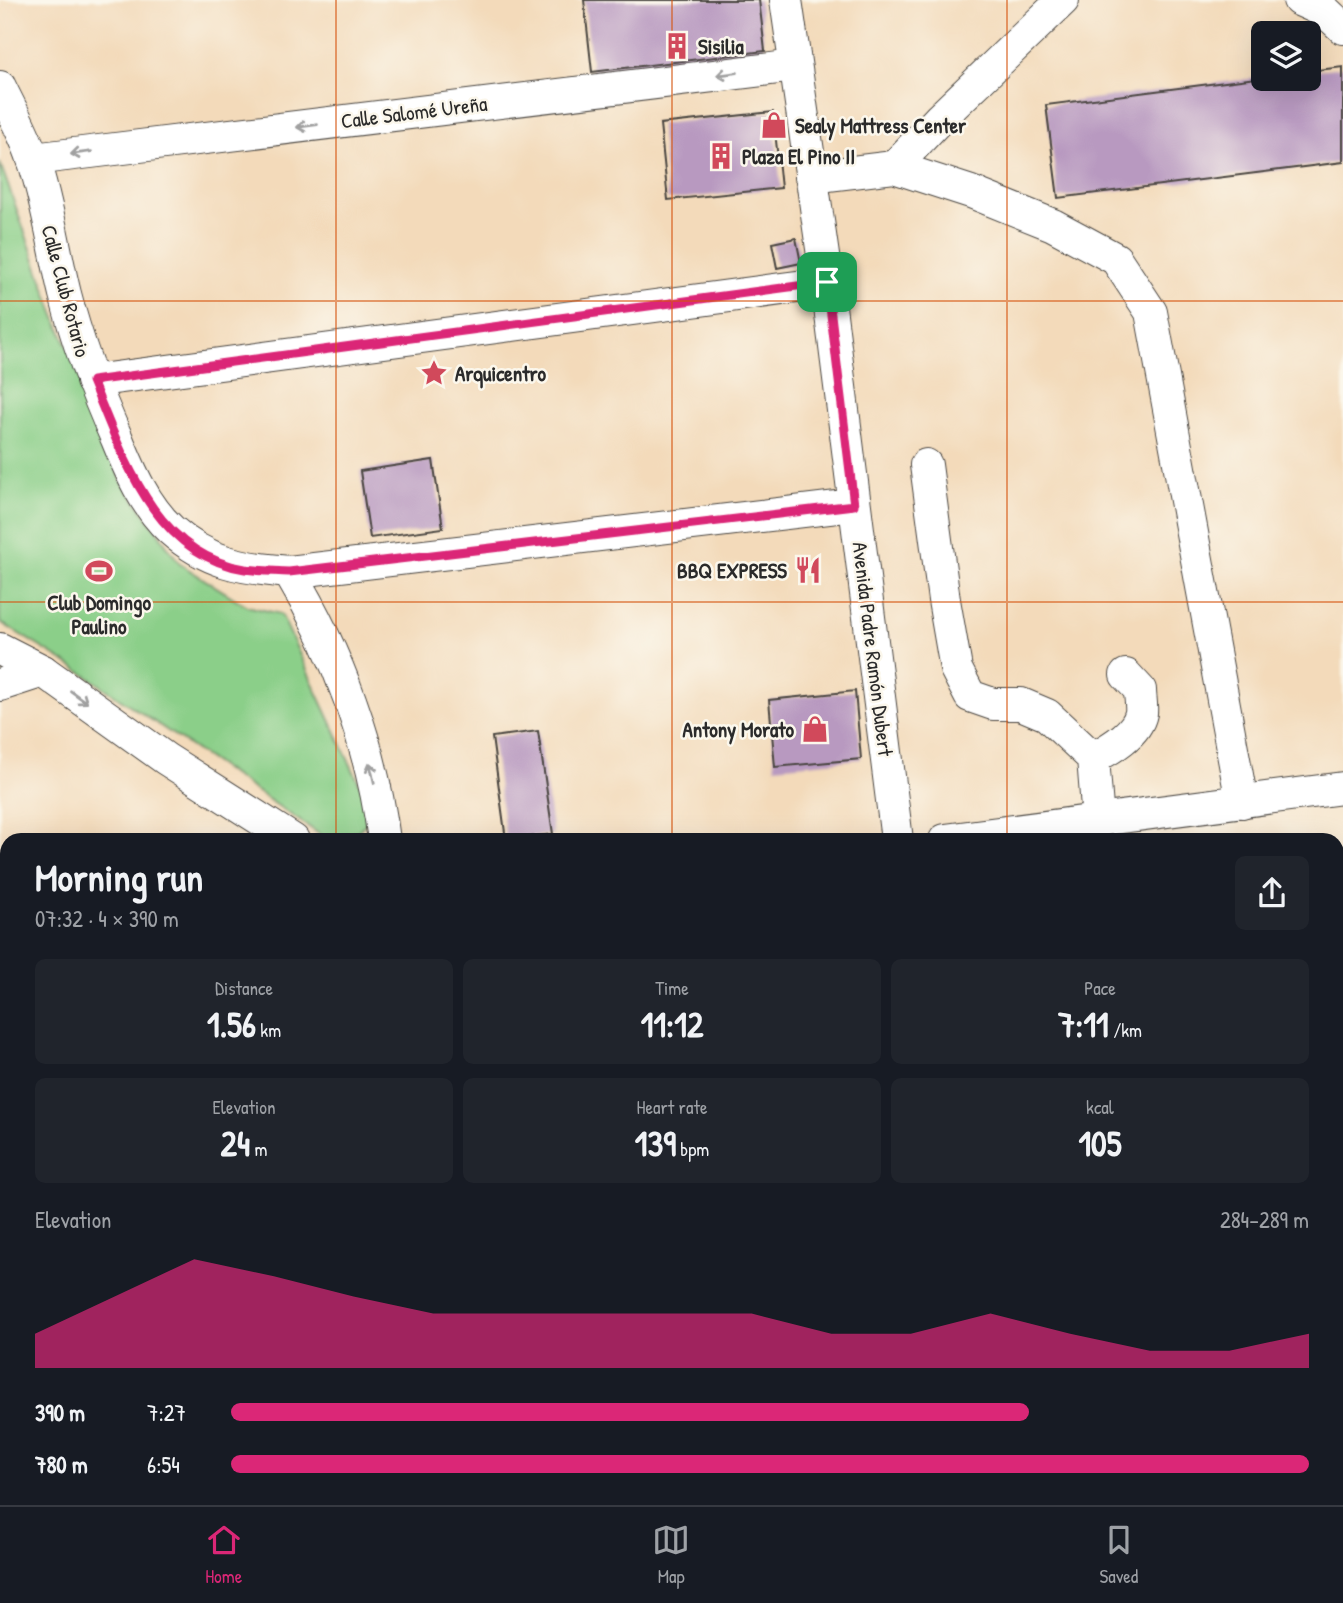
<!DOCTYPE html>
<meta charset="utf-8">
<style>
:root{--surface:#171b24;--page:#20242c;--text:#f1f3f6;--muted:#9ea1a6;--line:#363941;--accent:#db2777}
body{margin:0;font-family:"Patrick Hand",sans-serif;background:var(--page);color:var(--text);height:100vh;display:flex;flex-direction:column;font-size:26px;white-space:nowrap}
*{box-sizing:border-box;margin:0}
p{font-size:23px;color:var(--muted)}
.icon{flex:none;width:38px;height:38px;fill:none;stroke:currentColor;stroke-width:2;stroke-linecap:round;stroke-linejoin:round}
.map{position:relative;flex:1;overflow:hidden}
.drawer{position:absolute;left:0px;top:833px;width:1344px;height:672px;display:flex;flex-direction:column;background:var(--surface);border-radius:21px 21px 0 0;box-shadow:0 7px 28px #0002}
.drawer>*{flex:none}
.tools{position:absolute;left:1251px;top:21px;display:grid;gap:14px}
.tools a{display:grid;place-items:center;width:70px;height:70px;border-radius:10px;background:var(--surface);box-shadow:0 7px 28px #0002;font-size:35px}
.pin{position:absolute;display:grid;place-items:center;width:60px;height:60px;color:#fff;margin:-30px;border-radius:14px;box-shadow:0 4px 10px #0006}
.round{display:grid;place-items:center;flex:none;width:74px;height:74px;border-radius:10px;background:var(--page)}
.summary{display:flex;align-items:center;justify-content:space-between;height:119px;padding:0 35px}
h1{font-size:38px;font-weight:700;line-height:52px}
.figures{display:grid;grid-template-columns:repeat(3,1fr);gap:10px;height:119px;padding:7px 35px}
.figures div{display:grid;align-content:center;border-radius:10px;background:var(--page);text-align:center}
.figures b{font-size:35px;font-weight:700}
.figures small{font-size:19px;font-weight:400}
.figures p{font-size:19px}
.chart{height:196px;padding:14px 35px}
.chart p{display:flex;justify-content:space-between}
.chart svg{width:100%;height:126px;margin-top:7px;fill:var(--accent);opacity:.7}
ul{padding:0 35px;list-style:none;font-size:23px}
li{display:grid;grid-template-columns:112px 84px 1fr;align-items:center;height:52px}
li i{height:18px;border-radius:9px;background:var(--accent)}
.menu{display:flex;justify-content:space-around;align-items:center;height:98px;border-top:2px solid var(--line);background:var(--surface);font-size:19px;color:var(--muted)}
.menu a{display:grid;justify-items:center;gap:4px}
.menu .on{color:var(--accent)}
.map>svg:first-child{display:block}
</style>
<div class="map">
<svg width="1343" height="1505" viewBox="0 0 1343 1505">
<rect width="100%" height="100%" fill="#fbf7ec"/>
<filter id="ink" filterUnits="userSpaceOnUse"><feTurbulence type="fractalNoise" baseFrequency=".0143" numOctaves="2"/><feDisplacementMap in="SourceGraphic" scale="14" xChannelSelector="R" yChannelSelector="G"/><feConvolveMatrix kernelMatrix="1 2 1 2 8 2 1 2 1" color-interpolation-filters="sRGB"/></filter>
<filter id="wash" filterUnits="userSpaceOnUse"><feTurbulence type="fractalNoise" baseFrequency=".00686" numOctaves="4" result="noise"/><feDisplacementMap in="SourceGraphic" scale="28" xChannelSelector="R" yChannelSelector="G"/><feGaussianBlur stdDeviation="1.57" result="paint"/><feColorMatrix in="noise" values="0 0 0 0 0 0 0 0 0 0 0 0 0 0 0 0 0 1.4 0 .05"/><feComposite in="paint" operator="in"/></filter>
<g filter="url(#wash)">
<rect width="100%" height="100%" fill="#f3daba"/>
<path fill="#8bcf89" stroke="#5b7d5a" stroke-width="2" d="M 0,163 L 54,313 L 121,480 L 180,564 L 247,606 L 281,614 L 374,815 L 358,831 L 328,840 L 81,672 L 0,622 Z"/>
<g id="blocks">
<g fill="#b899c0">
<path d="M 584,0 L 759,0 L 765,51 L 592,72 Z"/>
<path d="M 1343,67 L 1343,162 L 1058,198 L 1046,105 L 1264,77 L 1309,79 L 1309,71 Z"/>
<path d="M 773,112 L 781,188 L 668,200 L 660,124 Z"/>
<path d="M 796,238 L 801,263 L 777,268 L 772,243 Z"/>
<path d="M 433,460 L 443,528 L 370,538 L 360,471 Z"/>
<path d="M 855,691 L 861,759 L 775,767 L 769,700 Z"/>
<path d="M 538,731 L 553,834 L 506,840 L 492,737 Z"/>
</g>
</g>
</g>
<g filter="url(#ink)">
<use href="#blocks" fill-opacity="0" stroke="#494540" stroke-width="2"/>
<g fill="none" stroke-linecap="round" stroke-linejoin="round">
<defs>
<g id="minor">
<path d="M 786,0 L 827,283 L 897,840"/>
<path d="M 1299,0 L 1326,12 L 1343,28"/>
<path d="M 0,87 C 11,110 25,134 33,159 C 48,202 54,250 65,294 C 78,345 96,392 117,439 C 130,471 145,506 171,530 C 208,563 242,568 289,572 L 854,505"/>
<path d="M 33,159 L 795,66"/>
<path d="M 894,167 L 940,118 L 1063,0"/>
<path d="M 811,177 L 894,167 L 971,192 L 1053,225 L 1116,259 L 1151,312 L 1242,802"/>
<path d="M 92,381 L 827,283"/>
<path d="M 926,465 L 944,600 L 956,669 L 970,696 L 993,704 L 1021,704 L 1047,715 L 1093,758 L 1098,821"/>
<path d="M 289,572 C 338,653 372,746 384,840"/>
<path d="M 0,649 L 43,671 L 166,759 L 293,840"/>
<path d="M 0,685 L 43,671"/>
<path d="M 1093,758 C 1110,749 1137,734 1141,713 C 1142,706 1140,697 1140,690 L 1126,675"/>
<path d="M 945,840 L 1343,788"/>
<path d="M 0,954 L 7,953"/>
<path d="M 1337,1038 L 1343,1037"/>
<path d="M 0,1211 L 7,1210"/>
<path d="M 1337,1261 L 1343,1264"/>
<path d="M 0,1467 L 7,1466"/>
<path d="M 251,1498 L 252,1505"/>
<path d="M 924,1498 L 925,1505"/>
<path d="M 979,1498 L 980,1505"/>
</g>
</defs>
<use href="#minor" stroke="#494540" stroke-width="34"/>
<use href="#minor" stroke="#fff" stroke-width="32"/>
</g>
<defs><path id="oneway-shaft" d="M-6 0H5M1.5-3L5.5 0L1.5 3" fill="none" stroke-width="1.6" stroke-linecap="round" stroke-linejoin="round" transform="scale(1.75)"/></defs>
<g stroke="#a0a0a0">
<use href="#oneway-shaft" transform="translate(727 74) rotate(173)"/>
<use href="#oneway-shaft" transform="translate(307 126) rotate(173)"/>
<use href="#oneway-shaft" transform="translate(81 153) rotate(173)"/>
<use href="#oneway-shaft" transform="translate(79 697) rotate(36)"/>
<use href="#oneway-shaft" transform="translate(372 773) rotate(-103)"/>
</g>
</g>
<g fill="none" stroke-linecap="round" stroke-linejoin="round" filter="url(#ink)">
<defs>
<path id="route" d="M 827,282 L 854,505 L 289,572 C 274,571 260,571 245,569 C 153,554 123,455 92,381 Z"/>
</defs>
<use href="#route" stroke="#fff" stroke-width="14"/>
<use href="#route" stroke="#db2777" stroke-width="9"/>
</g>
<path fill="none" stroke="#d5540f" stroke-width="2" stroke-opacity="0.55" d="M 336,0 L 336,840M 672,0 L 672,840M 1007,0 L 1007,840M 0,301 L 1343,301M 0,602 L 1343,602M 0,903 L 7,903M 1337,903 L 1343,903M 0,1204 L 7,1204M 1337,1204 L 1343,1204M 336,1498 L 336,1505M 672,1498 L 672,1505M 1007,1498 L 1007,1505"/>
<defs>
<symbol id="building-bare" viewBox="-9 -9 18 18"><path d="M-4-6H4V6H1V3H-1V6H-4ZM-2.5-4.3h1.7v1.8h-1.7ZM.8-4.3h1.7v1.8H.8ZM-2.5-1h1.7V.8h-1.7ZM.8-1h1.7V.8H.8Z" fill="#d1495b" stroke="#fbf7ec" stroke-width="2.5" paint-order="stroke"/></symbol>
<symbol id="shop-bare" viewBox="-9 -9 18 18"><path d="M-5-2.5h2.3a2.7 3.5 0 0 1 5.4 0H5L5.5 6h-11ZM-1.5-2.5h3a1.5 2.3 0 0 0-3 0Z" fill="#d1495b" stroke="#fbf7ec" stroke-width="2.5" paint-order="stroke"/></symbol>
<symbol id="sight-bare" viewBox="-9 -9 18 18"><path d="M0-6L1.8-2.2L6-1.7L2.9 1.2L3.7 5.4L0 3.3L-3.7 5.4L-2.9 1.2L-6-1.7L-1.8-2.2Z" fill="#d1495b" stroke="#fbf7ec" stroke-width="2.5" paint-order="stroke"/></symbol>
<symbol id="restaurant-bare" viewBox="-9 -9 18 18"><path d="M-5-6h1v4h1v-4h1v4h1v-4h1v5L-1.5 .5V6h-2V.5L-5-1ZM5-6V6H3V1.5H1.5Q1.5-4 5-6Z" fill="#d1495b" stroke="#fbf7ec" stroke-width="2.5" paint-order="stroke"/></symbol>
<symbol id="stadium-bare" viewBox="-9 -9 18 18"><path d="M0-5a6.5 5 0 1 0 0 10a6.5 5 0 1 0 0-10ZM-3.5-1.8h7v3.6h-7Z" fill="#d1495b" stroke="#fbf7ec" stroke-width="2.5" paint-order="stroke"/></symbol>
</defs>
<g fill-rule="evenodd">
<use href="#building-bare" x="658" y="27" width="38" height="38"/>
<use href="#shop-bare" x="755" y="106" width="38" height="38"/>
<use href="#building-bare" x="702" y="137" width="38" height="38"/>
<use href="#sight-bare" x="415" y="354" width="38" height="38"/>
<use href="#restaurant-bare" x="789" y="551" width="38" height="38"/>
<use href="#stadium-bare" x="80" y="552" width="38" height="38"/>
<use href="#shop-bare" x="796" y="710" width="38" height="38"/>
</g>
<g text-anchor="middle" dominant-baseline="central" stroke-width="5" stroke-linejoin="round" paint-order="stroke">
<g font-size="21" font-weight="bold" fill="#2b2b2b" stroke="#fbf7ec" text-anchor="start">
<text x="698" y="46">Sisilia</text>
<text x="795" y="125">Sealy Mattress Center</text>
<text x="742" y="156">Plaza El Pino II</text>
<text x="455" y="373">Arquicentro</text>
<text x="787" y="570" text-anchor="end">BBQ EXPRESS</text>
<text x="99" y="602" text-anchor="middle">Club Domingo<tspan x="99" dy="24">Paulino</tspan></text>
<text x="794" y="729" text-anchor="end">Antony Morato</text>
</g>
<g font-size="21" fill="#2b2b2b" stroke="#fbf7ec">
<text transform="translate(414 112) rotate(-7)">Calle Salomé Ureña</text>
<text transform="translate(66 291) rotate(75)">Calle Club Rotario</text>
<text transform="translate(873 649) rotate(83)">Avenida Padre Ramón Dubert</text>
</g>
</g>
</svg>
<div class="tools">
<a><svg class="icon" aria-label="layers" viewBox="0 0 24 24"><path d="M12 4l9 5-9 5-9-5zM3 14l9 5 9-5"/></svg></a>
</div>
<div class="pin" style="left:827px;top:282px;background:#1e9e55"><svg class="icon" aria-label="arrive" viewBox="0 0 24 24"><path d="M6 21V4h12l-3 4 3 4H6"/></svg></div>
<section class="drawer">
<div class="summary"><div><h1>Morning run</h1><p>07:32 · 4 × 390 m</p></div><a class="round"><svg class="icon" aria-label="share" viewBox="0 0 24 24"><path d="M12 15V3M7 8l5-5 5 5M5 13v7h14v-7"/></svg></a></div>
<div class="figures">
<div><p>Distance</p><b>1.56<small> km</small></b></div>
<div><p>Time</p><b>11:12</b></div>
<div><p>Pace</p><b>7:11<small> /km</small></b></div>
</div>
<div class="figures">
<div><p>Elevation</p><b>24<small> m</small></b></div>
<div><p>Heart rate</p><b>139<small> bpm</small></b></div>
<div><p>kcal</p><b>105</b></div>
</div>
<div class="chart"><p><span>Elevation</span>284–289 m</p>
<svg viewBox="0 0 160 44" preserveAspectRatio="none"><path d="M0 44V32L10 19L20 6L30 12L40 19L50 25L60 25L70 25L80 25L90 25L100 32L110 32L120 25L130 32L140 38L150 38L160 32V44z"/></svg>
</div>
<ul>
<li><b>390 m</b>7:27<i style="width:74%"></i></li>
<li><b>780 m</b>6:54<i style="width:100%"></i></li>
</ul>
</section>
</div>
<nav class="menu">
<a class="on"><svg class="icon" aria-label="home" viewBox="0 0 24 24"><path d="M3 11l9-7 9 7M6 9v11h12V9"/></svg>Home</a>
<a><svg class="icon" aria-label="map" viewBox="0 0 24 24"><path d="M3 6l6-2 6 2 6-2v14l-6 2-6-2-6 2zM9 4v14M15 6v14"/></svg>Map</a>
<a><svg class="icon" aria-label="saved" viewBox="0 0 24 24"><path d="M7 4h10v16l-5-4-5 4z"/></svg>Saved</a>
</nav>
